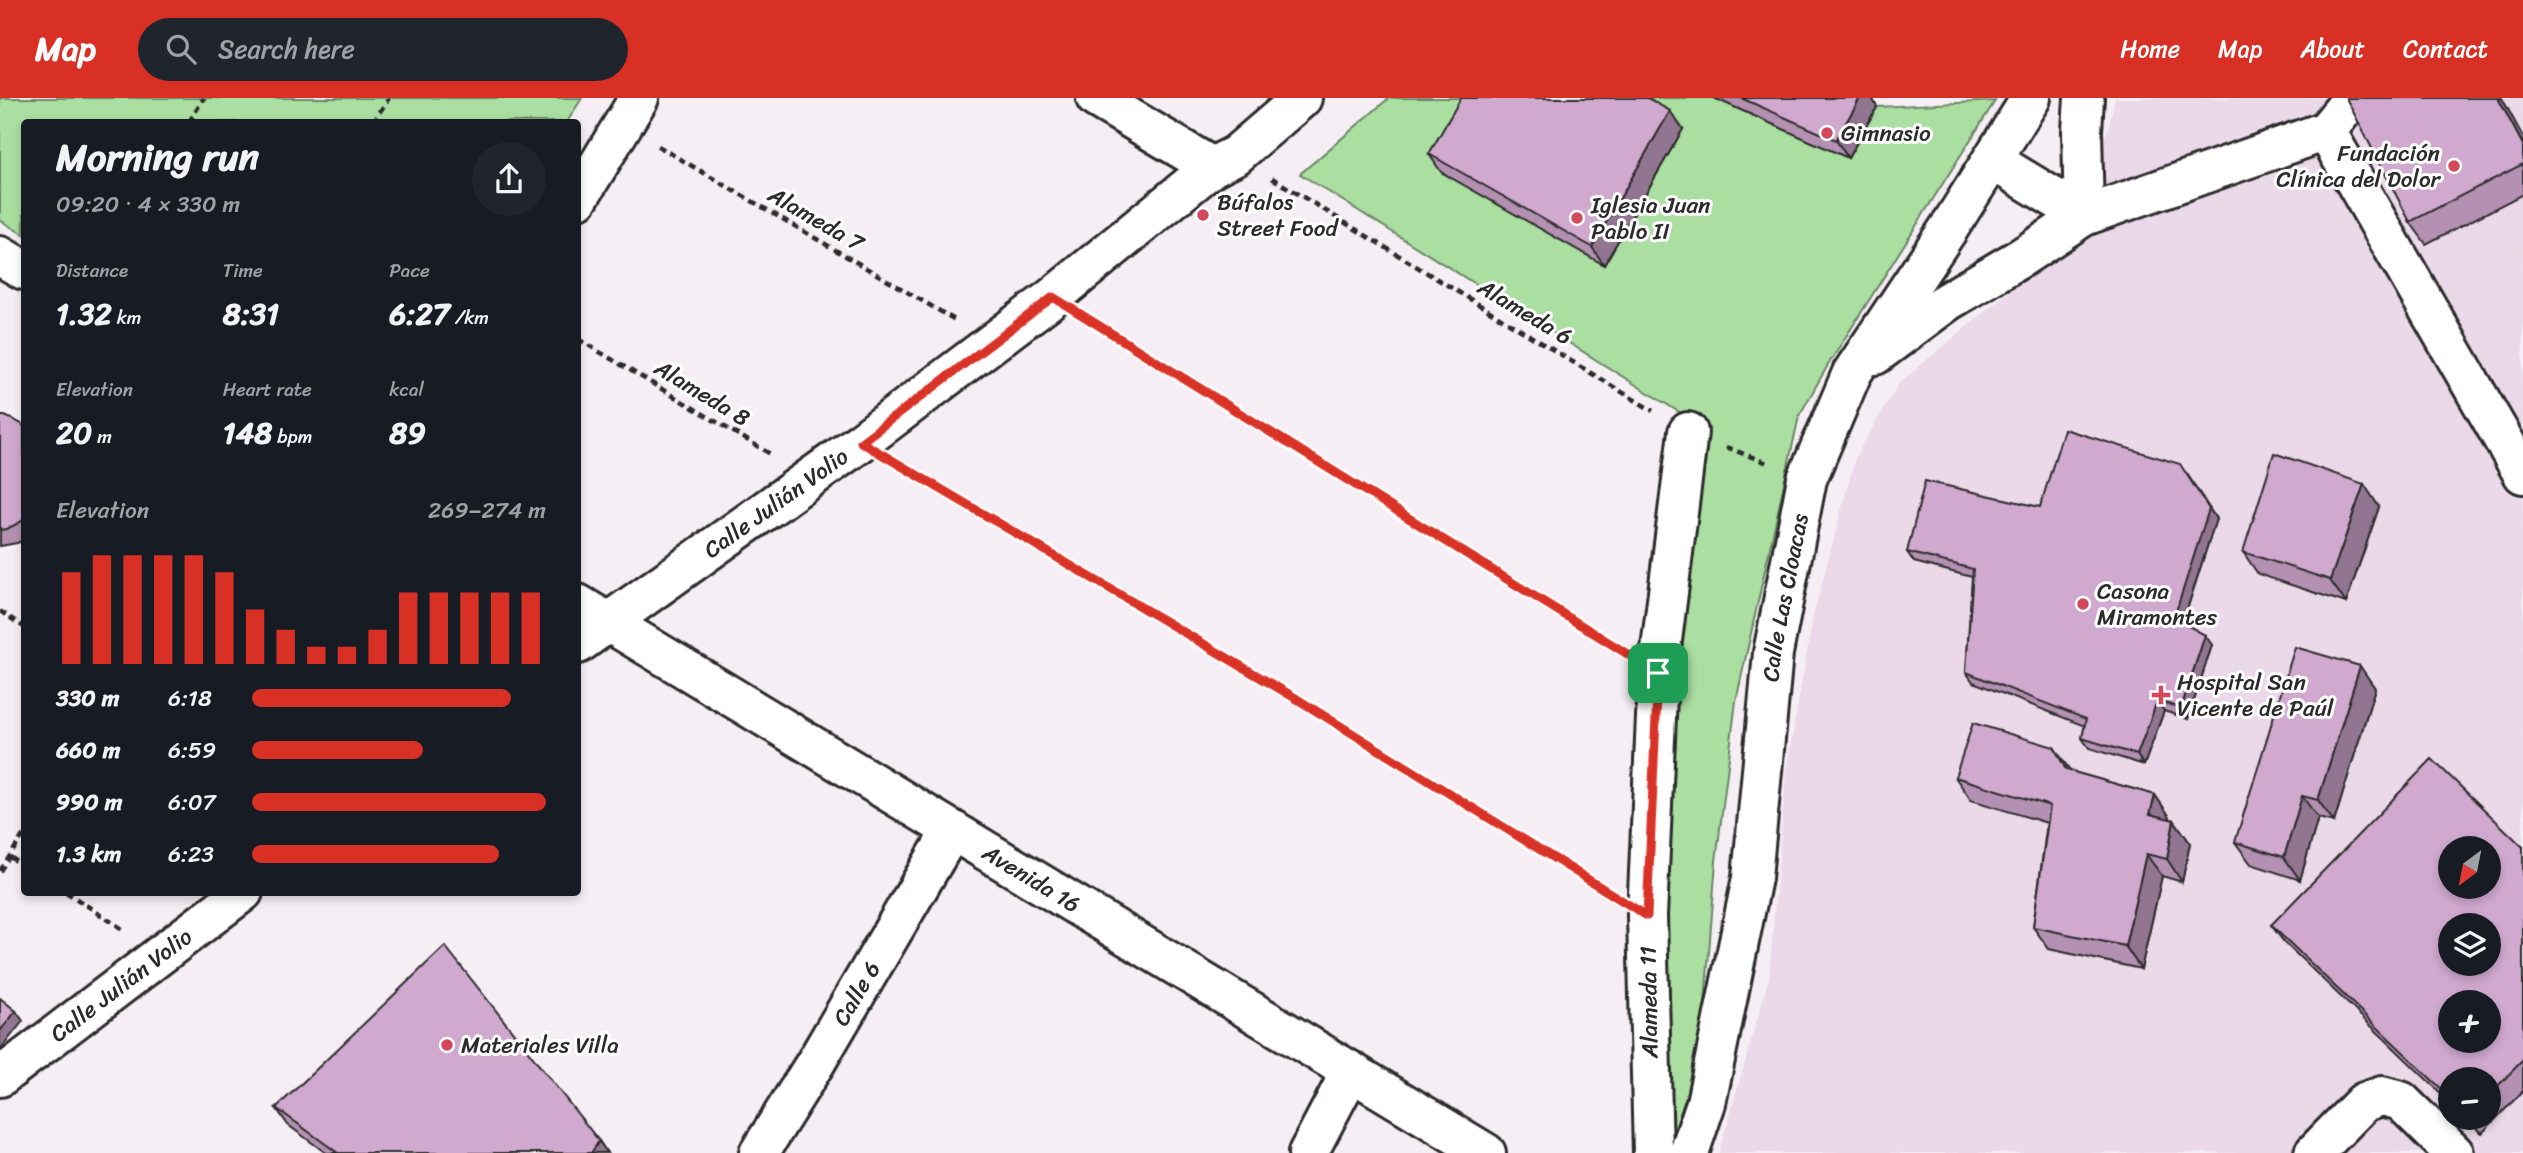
<!DOCTYPE html>
<meta charset="utf-8">
<style>
:root{--surface:#171b24;--page:#20242c;--text:#f1f3f6;--muted:#9ea1a6;--accent:#d93025}
body{margin:0;font-family:Sriracha,sans-serif;background:var(--page);color:var(--text);height:100vh;display:flex;flex-direction:column;font-size:26px;white-space:nowrap}
*{box-sizing:border-box;margin:0}
p{font-size:23px;color:var(--muted)}
.icon{flex:none;width:38px;height:38px;fill:none;stroke:currentColor;stroke-width:2;stroke-linecap:round;stroke-linejoin:round}
.map{position:relative;flex:1;overflow:hidden}
.drawer{position:absolute;left:21px;top:21px;width:560px;height:777px;display:flex;flex-direction:column;background:var(--surface);border-radius:7px;box-shadow:0 4px 10px #0003}
.drawer>*{flex:none}
.needle{width:46px;rotate:212deg}
.controls{position:absolute;left:2438px;top:738px;display:grid;gap:14px}
.controls a{display:grid;place-items:center;width:63px;height:63px;border-radius:50%;background:var(--surface);box-shadow:0 4px 10px #0003;font-size:35px}
.pin{position:absolute;display:grid;place-items:center;width:60px;height:60px;color:#fff;margin:-30px;border-radius:14px;box-shadow:0 4px 10px #0006}
.round{display:grid;place-items:center;flex:none;width:74px;height:74px;border-radius:37px;background:var(--page)}
.summary{display:flex;align-items:center;justify-content:space-between;height:119px;padding:0 35px}
h1{font-size:38px;font-weight:700;line-height:52px}
.stats{display:grid;grid-template-columns:repeat(3,1fr);gap:10px;height:119px;padding:7px 35px}
.stats div{display:grid;align-content:center}
.stats b{font-size:30px;font-weight:700}
.stats small{font-size:19px;font-weight:400}
.stats p{font-size:19px}
.chart{height:196px;padding:14px 35px}
.chart p{display:flex;justify-content:space-between}
.chart svg{width:100%;height:126px;margin-top:7px;stroke:var(--accent);stroke-width:6}
ul{padding:0 35px;list-style:none;font-size:23px}
li{display:grid;grid-template-columns:112px 84px 1fr;align-items:center;height:52px}
li i{height:18px;border-radius:9px;background:var(--accent)}
header{display:flex;align-items:center;gap:42px;box-sizing:border-box;height:98px;padding:0 35px;background:var(--accent);color:#fff}
header strong{font-size:33px}
nav{display:flex;gap:38px;margin-inline-start:auto;font-size:24px}
.search{width:490px;height:63px;background:var(--page);display:flex;align-items:center;gap:18px;box-sizing:border-box;padding:0 24px;border-radius:38px;color:var(--muted);font-size:26px}
.map>svg:first-child{display:block}
</style>
<header>
<strong>Map</strong>
<div class="search"><svg class="icon" aria-label="search" viewBox="0 0 24 24"><circle cx="10" cy="10" r="6"/><path d="M15 15l6 6"/></svg>Search here</div>
<nav><a>Home</a><a>Map</a><a>About</a><a>Contact</a></nav>
</header>
<div class="map">
<svg width="2523" height="1055" viewBox="0 0 2523 1055">
<rect width="100%" height="100%" fill="#f6eef5"/>
<filter id="ink" filterUnits="userSpaceOnUse"><feTurbulence type="fractalNoise" baseFrequency=".0143" numOctaves="2"/><feDisplacementMap in="SourceGraphic" scale="14" xChannelSelector="R" yChannelSelector="G"/><feConvolveMatrix kernelMatrix="1 2 1 2 8 2 1 2 1" color-interpolation-filters="sRGB"/></filter>
<g filter="url(#ink)">
<path fill="#ebd9ea" fill-rule="evenodd" d="M 2115,0 L 2523,0 L 2523,1055 L 1719,1055 L 1769,880 L 1786,674 L 1813,519 L 1855,360 L 1899,285 L 2028,178 L 2061,130 L 2108,31 ZM 2450,751 L 2488,751 L 2488,789 L 2450,789 ZM 2450,828 L 2488,828 L 2488,866 L 2450,866 ZM 2450,905 L 2488,905 L 2488,943 L 2450,943 ZM 2450,982 L 2488,982 L 2488,1020 L 2450,1020 Z"/>
<g fill="#aadfa1" stroke="#6a8566" stroke-width="2">
<path d="M 0,0 L 582,0 L 567,24 L 24,24 L 24,137 L 0,122 Z"/>
<path d="M 1389,0 L 1714,0 L 1848,60 L 1877,9 L 1995,3 L 1828,267 L 1799,318 L 1736,603 L 1716,763 L 1704,918 L 1674,1055 L 1672,1055 L 1661,946 L 1667,566 L 1698,326 L 1300,76 Z"/>
</g>
<g fill="none" stroke-linecap="round" stroke-linejoin="round">
<defs>
<g id="minor">
<path d="M 1096,0 L 1212,69"/>
<path d="M 2326,33 L 2523,376"/>
<path d="M 1992,62 L 2084,118"/>
<path d="M 578,101 L 639,0"/>
<path d="M 2084,118 L 2082,33 L 2084,0"/>
<path d="M 0,158 L 24,172"/>
<path d="M 1875,257 L 1948,203 L 2022,159 L 2084,118 L 2326,33 L 2353,0"/>
<path id="s1" d="M 578,506 L 1486,1055"/>
<path id="s2" d="M 578,546 L 861,344 L 1053,199 L 1212,69 L 1236,57 L 1302,0"/>
<path id="s3" d="M 0,979 L 243,794"/>
<path id="s4" d="M 759,1055 L 816,964 L 952,732"/>
<path d="M 1308,1055 L 1351,973"/>
<path d="M 1653,1055 L 1647,818 L 1658,575 L 1688,334"/>
<path id="s5" d="M 1689,1055 L 1706,1005 L 1752,780 L 1773,555 L 1807,381 L 1852,275 L 1949,130 L 2031,0"/>
<path d="M 2314,1055 L 2364,1004 L 2382,998 L 2401,1003 L 2454,1055"/>
</g>
</defs>
<use href="#minor" stroke="#2b2b2b" stroke-width="44"/>
<g stroke="#2b2b2b" stroke-width="4.5" stroke-dasharray="7 5" stroke-linecap="butt">
<path d="M 189,24 L 204,0"/>
<path d="M 373,24 L 389,0"/>
<path d="M 658,48 L 955,222"/>
<path d="M 1272,80 L 1653,313"/>
<path d="M 1091,222 L 1619,550"/>
<path d="M 578,241 L 772,357"/>
<path d="M 1726,349 L 1770,366"/>
<path d="M 899,366 L 1297,601 L 1608,793"/>
<path d="M 0,513 L 24,529"/>
<path d="M 10,759 L 24,768"/>
<path d="M 0,773 L 24,736"/>
<path d="M 66,794 L 124,832"/>
</g>
<use href="#minor" stroke="#fff" stroke-width="38"/>
</g>
<g fill="#b491b2" stroke="#2b2b2b" stroke-width="2">
<path d="M 1714,0 L 1872,0 L 1877,9 L 1848,60 Z"/>
<path d="M 1683,31 L 1604,167 L 1441,74 L 1429,56 Z"/>
<path d="M 2523,39 L 2523,96 L 2426,146 L 2410,124 Z"/>
<path d="M 0,318 L 24,329 L 24,442 L 17,445 L 0,448 Z"/>
<path d="M 2187,376 L 2216,421 L 2183,524 L 2212,547 L 2188,621 L 2164,613 L 2144,667 L 2089,650 L 2082,640 L 2085,628 L 1973,584 L 1966,574 L 1972,479 L 1914,464 L 1907,454 L 2040,409 Z"/>
<path d="M 2379,409 L 2346,505 L 2258,476 L 2243,454 Z"/>
<path d="M 2375,590 L 2334,724 L 2318,720 L 2300,782 L 2251,766 L 2235,744 Z"/>
<path d="M 2070,673 L 2155,697 L 2170,719 L 2170,721 L 2174,722 L 2190,745 L 2182,784 L 2162,778 L 2141,871 L 2049,851 L 2033,829 L 2047,725 L 1971,702 L 1955,679 Z"/>
<path d="M 2523,749 L 2523,993 L 2482,1035 L 2466,1020 L 2488,1020 L 2488,982 L 2450,982 L 2450,1004 L 2284,844 L 2271,827 Z"/>
<path d="M 276,1010 L 599,1043 L 607,1055 L 326,1055 L 288,1027 Z"/>
</g>
<g fill="#927691" stroke="#2b2b2b" stroke-width="2">
<path d="M 1860,0 L 1872,0 L 1877,9 L 1848,60 L 1836,42 Z"/>
<path d="M 2498,0 L 2502,0 L 2523,39 L 2523,47 Z"/>
<path d="M 1670,13 L 1683,31 L 1604,167 L 1592,149 Z"/>
<path d="M 2187,376 L 2216,421 L 2181,530 L 2174,520 Z"/>
<path d="M 2364,386 L 2379,409 L 2346,505 L 2330,482 Z"/>
<path d="M 2205,537 L 2212,547 L 2188,621 L 2181,610 Z"/>
<path d="M 2360,568 L 2375,590 L 2334,724 L 2318,702 Z"/>
<path d="M 2157,603 L 2164,613 L 2144,667 L 2137,657 Z"/>
<path d="M 2054,649 L 2069,671 L 2082,694 L 2066,672 Z"/>
<path d="M 2155,697 L 2170,719 L 2166,739 L 2150,716 Z"/>
<path d="M 2302,698 L 2318,720 L 2300,782 L 2284,759 Z"/>
<path d="M 2174,722 L 2190,745 L 2182,784 L 2167,761 Z"/>
<path d="M 2146,756 L 2162,778 L 2141,871 L 2125,848 Z"/>
<path d="M 16,913 L 23,923 L 0,952 L 0,933 Z"/>
<path d="M 599,1043 L 607,1055 L 591,1055 Z"/>
</g>
<g fill="#d1a9cf" stroke="#2b2b2b" stroke-width="2" fill-rule="evenodd">
<path d="M 1461,0 L 1647,0 L 1670,13 L 1592,149 L 1429,56 Z"/>
<path d="M 1741,0 L 1860,0 L 1836,42 Z"/>
<path d="M 2346,0 L 2498,0 L 2523,47 L 2523,66 L 2410,124 Z"/>
<path d="M 0,318 L 5,318 L 22,326 L 24,329 L 24,422 L 7,431 L 0,432 Z"/>
<path d="M 2064,331 L 2180,366 L 2209,411 L 2174,520 L 2205,537 L 2181,610 L 2157,603 L 2137,657 L 2082,640 L 2086,621 L 1966,574 L 1973,471 L 1907,454 L 1925,383 L 2040,409 Z"/>
<path d="M 2274,355 L 2364,386 L 2330,482 L 2243,454 Z"/>
<path d="M 2295,549 L 2360,568 L 2318,702 L 2302,698 L 2284,759 L 2235,744 Z"/>
<path d="M 1973,625 L 2054,649 L 2066,672 L 2155,697 L 2150,716 L 2174,722 L 2167,761 L 2146,756 L 2125,848 L 2033,829 L 2050,708 L 1955,679 Z"/>
<path d="M 2432,661 L 2523,749 L 2523,962 L 2488,998 L 2488,982 L 2450,982 L 2450,999 L 2271,827 ZM 2450,751 L 2488,751 L 2488,789 L 2450,789 ZM 2450,828 L 2488,828 L 2488,866 L 2450,866 ZM 2450,905 L 2488,905 L 2488,943 L 2450,943 Z"/>
<path d="M 445,848 L 599,1043 L 591,1055 L 338,1055 L 276,1010 Z"/>
<path d="M 0,900 L 16,913 L 0,933 Z"/>
</g>
</g>
<g fill="none" stroke-linecap="round" stroke-linejoin="round" filter="url(#ink)">
<defs>
<path id="route" d="M 1053,199 L 1658,575 L 1647,818 L 1297,601 L 861,344 Z"/>
</defs>
<use href="#route" stroke="#fff" stroke-width="14"/>
<use href="#route" stroke="#d93025" stroke-width="9"/>
</g>
<g fill="#d1495b" stroke="#fff" stroke-width="2.5">
<circle cx="1827" cy="35" r="7"/>
<circle cx="2454" cy="68" r="7"/>
<circle cx="1203" cy="117" r="7"/>
<circle cx="1577" cy="120" r="7"/>
<circle cx="2083" cy="506" r="7"/>
<path d="M2157.5 586.5h7v7h7v7h-7v7h-7v-7h-7v-7h7z"/>
<circle cx="447" cy="947" r="7"/>
</g>
<g text-anchor="middle" dominant-baseline="central" stroke-width="6" stroke-linejoin="round" paint-order="stroke">
<g font-size="23" fill="#2b2b2b" stroke="#fff" text-anchor="start">
<text x="1841" y="35">Gimnasio</text>
<text x="2440" y="55" text-anchor="end">Fundación<tspan x="2440" dy="26">Clínica del Dolor</tspan></text>
<text x="1217" y="104">Búfalos<tspan x="1217" dy="26">Street Food</tspan></text>
<text x="1591" y="107">Iglesia Juan<tspan x="1591" dy="26">Pablo II</tspan></text>
<text x="2097" y="493">Casona<tspan x="2097" dy="26">Miramontes</tspan></text>
<text x="2177" y="584">Hospital San<tspan x="2177" dy="26">Vicente de Paúl</tspan></text>
<text x="461" y="947">Materiales Villa</text>
</g>
<g font-size="23" fill="#2b2b2b" stroke="#fff">
<text transform="translate(816 121) rotate(30)">Alameda 7</text>
<text transform="translate(1525 214) rotate(31)">Alameda 6</text>
<text transform="translate(702 295) rotate(31)">Alameda 8</text>
<text stroke="none"><textPath href="#s2" startOffset="243">Calle Julián Volio</textPath></text>
<text stroke="none"><textPath href="#s5" startOffset="565">Calle Las Cloacas</textPath></text>
<text stroke="none"><textPath href="#s1" startOffset="530">Avenida 16</textPath></text>
<text stroke="none"><textPath href="#s3" startOffset="152">Calle Julián Volio</textPath></text>
<text stroke="none"><textPath href="#s4" startOffset="187">Calle 6</textPath></text>
<text transform="translate(1649 904) rotate(-91)">Alameda 11</text>
</g>
</g>
</svg>
<div class="controls">
<a><svg class="needle" viewBox="-14 -14 28 28"><path d="M0-13l5 13h-10z" fill="#e53935"/><path d="M0 13l5-13h-10z" fill="#9ea1a6"/></svg></a>
<a><svg class="icon" aria-label="layers" viewBox="0 0 24 24"><path d="M12 4l9 5-9 5-9-5zM3 14l9 5 9-5"/></svg></a>
<a>+</a>
<a>−</a>
</div>
<div class="pin" style="left:1658px;top:575px;background:#1e9e55"><svg class="icon" aria-label="arrive" viewBox="0 0 24 24"><path d="M6 21V4h12l-3 4 3 4H6"/></svg></div>
<section class="drawer">
<div class="summary"><div><h1>Morning run</h1><p>09:20 · 4 × 330 m</p></div><a class="round"><svg class="icon" aria-label="share" viewBox="0 0 24 24"><path d="M12 15V3M7 8l5-5 5 5M5 13v7h14v-7"/></svg></a></div>
<div class="stats">
<div><p>Distance</p><b>1.32<small> km</small></b></div>
<div><p>Time</p><b>8:31</b></div>
<div><p>Pace</p><b>6:27<small> /km</small></b></div>
</div>
<div class="stats">
<div><p>Elevation</p><b>20<small> m</small></b></div>
<div><p>Heart rate</p><b>148<small> bpm</small></b></div>
<div><p>kcal</p><b>89</b></div>
</div>
<div class="chart"><p><span>Elevation</span>269–274 m</p>
<svg viewBox="0 0 160 44" preserveAspectRatio="none"><path d="M5 44V12M15 44V6M25 44V6M35 44V6M45 44V6M55 44V12M65 44V25M75 44V32M85 44V38M95 44V38M105 44V32M115 44V19M125 44V19M135 44V19M145 44V19M155 44V19"/></svg>
</div>
<ul>
<li><b>330 m</b>6:18<i style="width:88%"></i></li>
<li><b>660 m</b>6:59<i style="width:58%"></i></li>
<li><b>990 m</b>6:07<i style="width:100%"></i></li>
<li><b>1.3 km</b>6:23<i style="width:84%"></i></li>
</ul>
</section>
</div>
